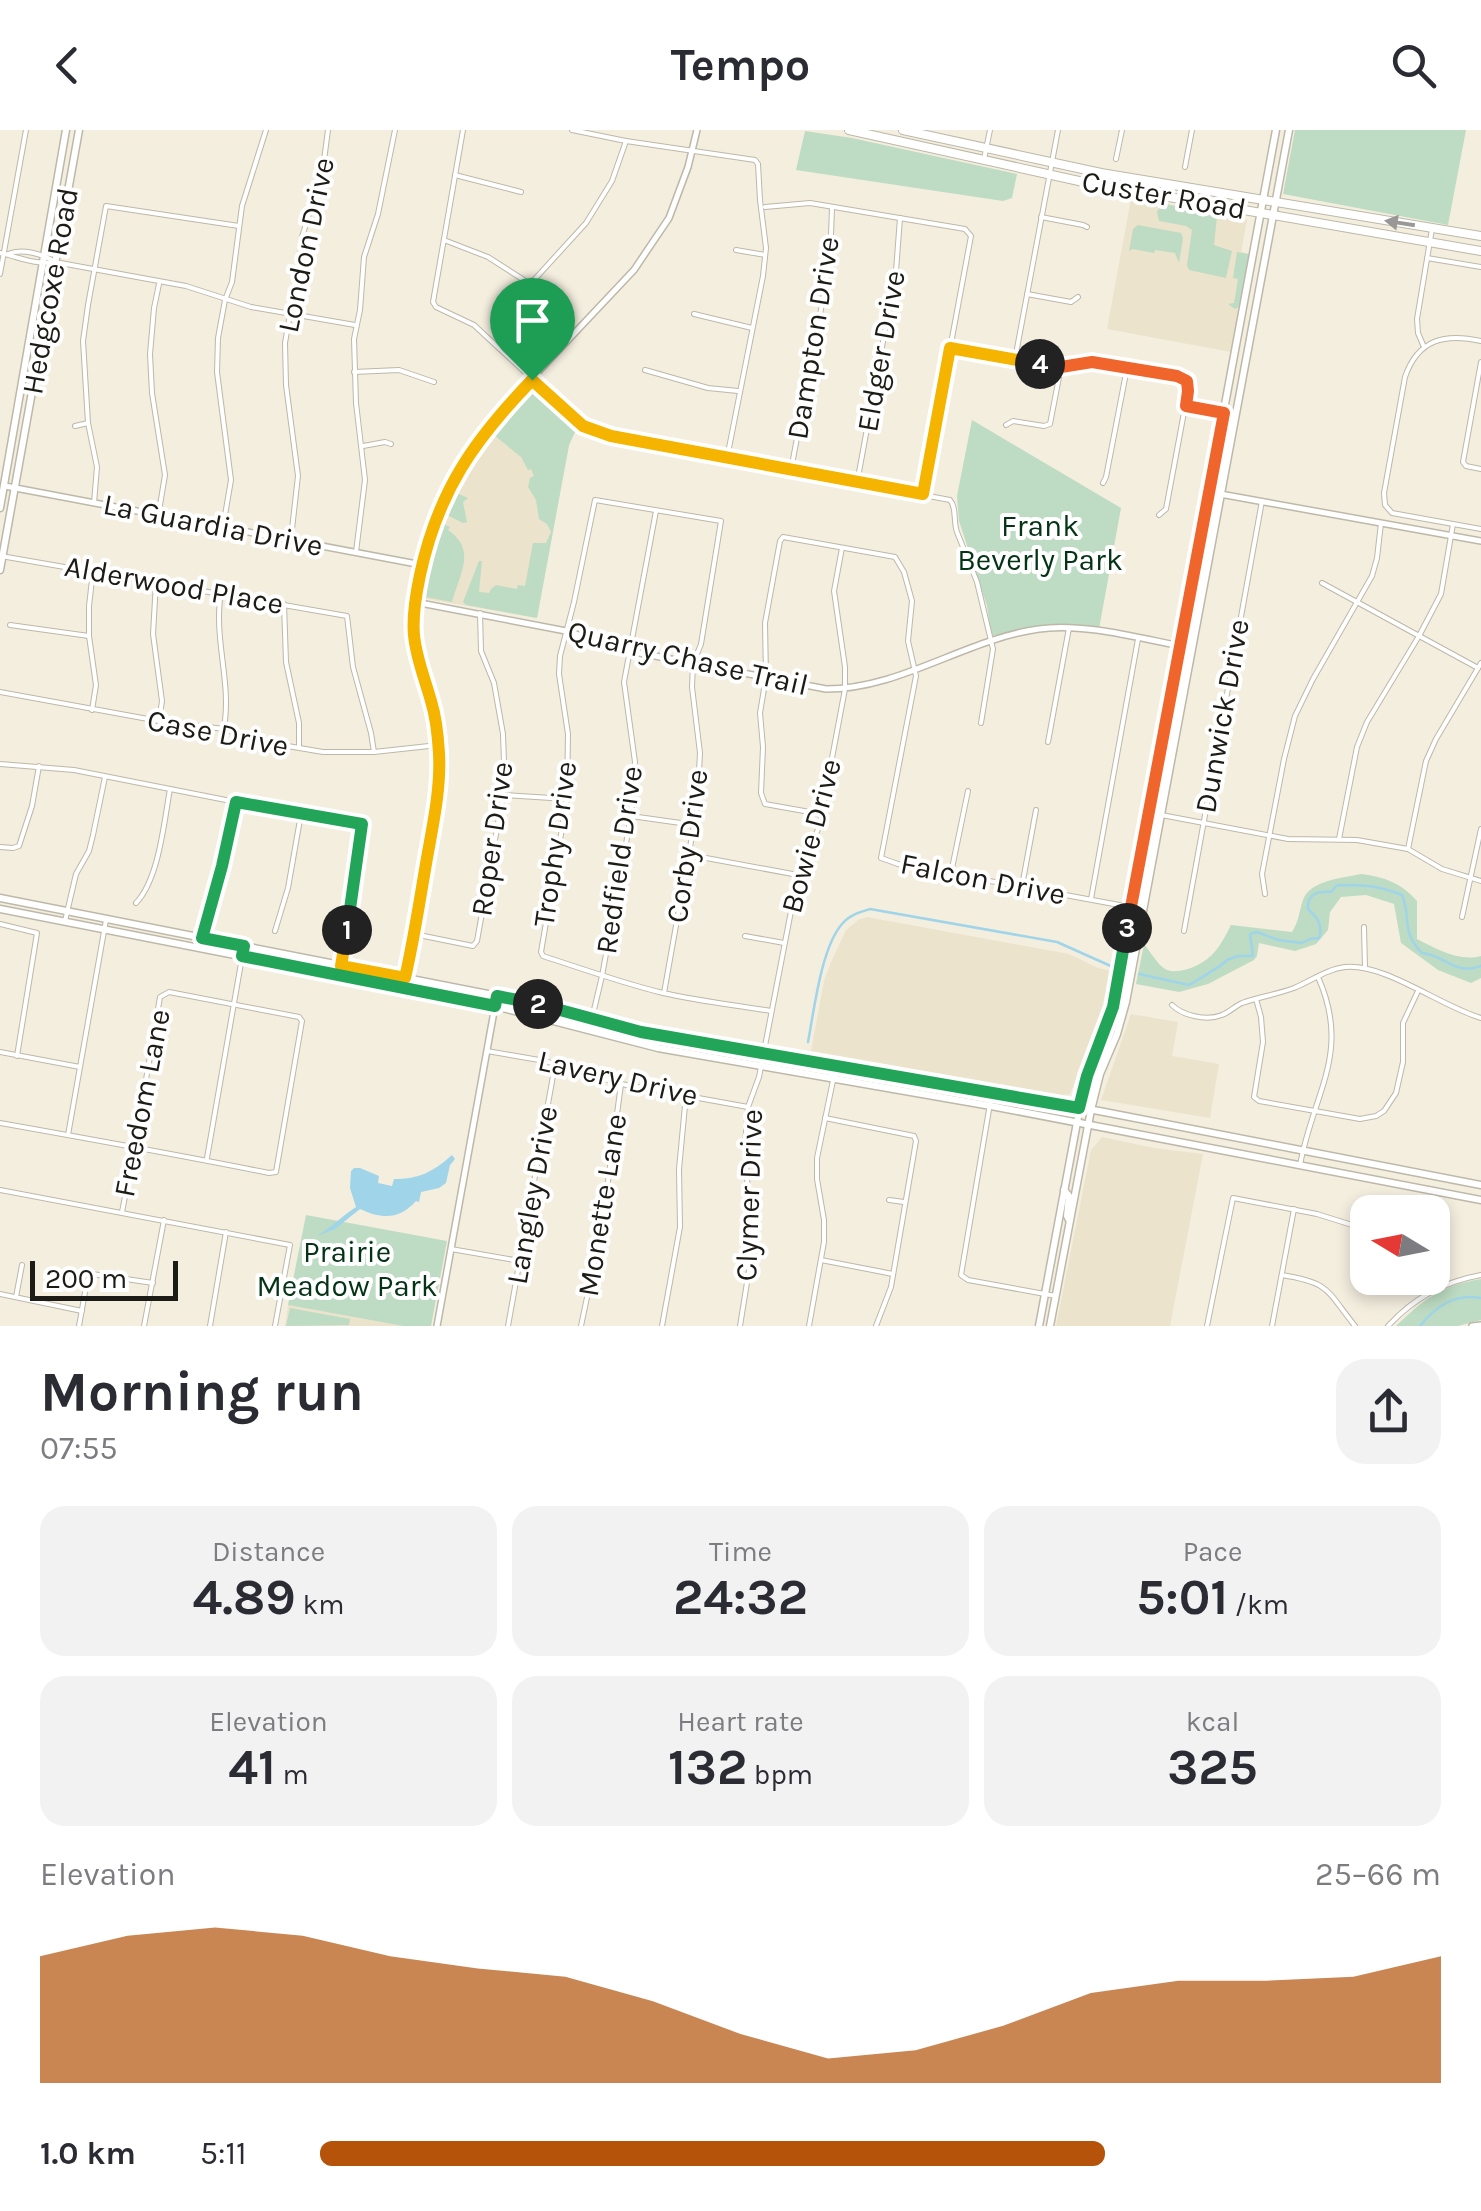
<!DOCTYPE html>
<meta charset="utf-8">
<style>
:root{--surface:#fff;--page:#f2f2f3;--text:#2b2b33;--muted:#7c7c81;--accent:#b45309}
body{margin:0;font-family:Karla,sans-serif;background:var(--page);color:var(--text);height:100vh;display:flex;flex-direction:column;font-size:38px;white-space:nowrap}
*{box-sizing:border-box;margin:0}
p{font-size:32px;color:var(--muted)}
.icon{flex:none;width:55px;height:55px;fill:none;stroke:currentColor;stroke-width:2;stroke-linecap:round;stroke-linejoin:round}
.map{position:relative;height:1196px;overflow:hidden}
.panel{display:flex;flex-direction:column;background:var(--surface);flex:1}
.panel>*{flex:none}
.needle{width:65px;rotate:280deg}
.buttons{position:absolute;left:1350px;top:1065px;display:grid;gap:20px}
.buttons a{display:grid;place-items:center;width:100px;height:100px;border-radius:20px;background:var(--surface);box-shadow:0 5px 15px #0003;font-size:50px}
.scale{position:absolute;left:30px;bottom:25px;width:148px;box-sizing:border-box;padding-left:10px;border:5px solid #1d1b15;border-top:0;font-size:28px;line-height:35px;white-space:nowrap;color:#1d1b15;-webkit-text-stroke:8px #fff;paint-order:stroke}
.pin{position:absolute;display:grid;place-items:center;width:85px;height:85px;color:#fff;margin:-102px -42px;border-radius:50% 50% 50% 0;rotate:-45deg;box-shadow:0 0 10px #0007}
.pin .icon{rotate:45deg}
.km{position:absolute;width:50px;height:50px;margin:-25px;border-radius:50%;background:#222;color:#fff;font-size:28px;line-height:50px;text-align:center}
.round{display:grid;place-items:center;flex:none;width:105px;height:105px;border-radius:30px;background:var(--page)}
.headline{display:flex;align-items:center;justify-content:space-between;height:170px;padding:0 40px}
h1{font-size:55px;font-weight:700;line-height:75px}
.figures{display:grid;grid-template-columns:repeat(3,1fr);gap:15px;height:170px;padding:10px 40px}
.figures div{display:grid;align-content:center;border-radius:25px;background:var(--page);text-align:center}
.figures b{font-size:50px;font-weight:700}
.figures small{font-size:28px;font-weight:400}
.figures p{font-size:28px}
.chart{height:280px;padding:20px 40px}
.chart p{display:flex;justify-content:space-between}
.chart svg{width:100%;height:180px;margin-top:10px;fill:var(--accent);opacity:.7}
ul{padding:0 40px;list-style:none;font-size:32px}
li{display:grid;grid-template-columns:160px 120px 1fr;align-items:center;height:75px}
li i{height:25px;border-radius:12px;background:var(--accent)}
header{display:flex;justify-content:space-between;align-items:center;height:130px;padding:0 40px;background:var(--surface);font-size:45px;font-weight:700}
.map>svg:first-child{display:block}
</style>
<header><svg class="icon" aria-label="back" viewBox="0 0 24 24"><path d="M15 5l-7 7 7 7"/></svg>Tempo<svg class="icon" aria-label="search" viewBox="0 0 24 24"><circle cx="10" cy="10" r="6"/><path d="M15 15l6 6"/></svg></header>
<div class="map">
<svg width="1481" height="1196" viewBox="0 0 1481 1196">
<rect width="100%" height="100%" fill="#f4eedf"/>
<g fill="#ebe3cc">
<path d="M 1131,69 L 1247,90 L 1241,122 L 1249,124 L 1231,222 L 1107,199 Z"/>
<path d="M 531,262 L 575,301 L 569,315 L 537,488 L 421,468 L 429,428 L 437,402 L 461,348 L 494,302 Z"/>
<path d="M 867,787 L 1069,824 L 1098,838 L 1112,841 L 1104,880 L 1070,964 L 1063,965 L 811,921 L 824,851 L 831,832 L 846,800 L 858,790 Z"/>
<path d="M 1131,884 L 1178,892 L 1172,926 L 1219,934 L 1210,988 L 1101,970 Z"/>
<path d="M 1102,1007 L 1154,1018 L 1203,1024 L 1170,1196 L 1056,1196 L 1091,1020 Z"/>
<path d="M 288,1175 L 403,1196 L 285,1196 Z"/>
</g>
<g fill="#bddcc3">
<path d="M 1295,0 L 1466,0 L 1448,95 L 1283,64 Z"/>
<path d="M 805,1 L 852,8 L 1017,44 L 1012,68 L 1003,71 L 796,40 Z"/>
<path d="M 1162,73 L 1222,86 L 1217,87 L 1214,115 L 1232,121 L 1226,148 L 1189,140 L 1187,135 L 1192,100 L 1186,96 L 1159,91 L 1157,82 Z"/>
<path d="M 1138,95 L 1181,103 L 1183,108 L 1179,133 L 1175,123 L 1155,120 L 1154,123 L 1133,119 L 1129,121 L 1133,99 Z"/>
<path d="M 1237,122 L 1249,124 L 1240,176 L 1235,179 L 1228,174 L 1234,173 L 1238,149 L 1233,148 Z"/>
<path d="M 530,261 L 534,261 L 576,300 L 569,315 L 537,488 L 466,475 L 463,472 L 479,431 L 482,431 L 479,462 L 489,463 L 491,459 L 496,455 L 517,459 L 518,455 L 525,456 L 533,413 L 546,413 L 551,402 L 547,394 L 539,389 L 536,370 L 528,357 L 530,348 L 534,346 L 531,339 L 528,340 L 521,327 L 494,305 L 493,300 Z"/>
<path d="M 972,290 L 1121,378 L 1099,499 C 1059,491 1035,494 997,507 L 991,504 L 987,476 L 959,391 L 957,366 Z"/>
<path d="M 454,362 L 468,368 L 463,372 L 467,392 L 463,393 L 447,385 L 446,381 Z"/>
<path d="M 441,393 L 450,397 L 448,400 C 477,420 460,443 452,472 L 425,467 L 423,464 L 431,422 Z"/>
<path d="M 1361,744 C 1385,747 1401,753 1417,771 L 1417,809 C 1437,819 1458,832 1481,826 L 1481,848 L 1471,853 L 1438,840 L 1401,813 L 1394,774 L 1366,765 L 1341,767 L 1330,782 L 1328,800 L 1316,814 L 1295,821 L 1259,813 L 1257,826 L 1254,830 L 1208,854 L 1179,862 L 1136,854 L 1144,814 C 1150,821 1157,834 1165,839 C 1172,843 1181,841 1188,839 C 1212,831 1220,817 1231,795 L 1292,802 C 1299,791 1299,782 1303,770 C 1310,750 1343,748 1361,744 Z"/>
<path d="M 306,1085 L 447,1111 L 431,1196 L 403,1196 L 288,1175 Z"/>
<path d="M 1481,1149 L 1481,1190 L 1458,1196 L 1396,1196 C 1424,1169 1442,1155 1481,1149 Z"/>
<path d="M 290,1178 L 350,1189 L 349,1195 L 286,1196 Z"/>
</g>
<path fill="#a0d4e8" d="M 452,1025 L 455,1029 L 450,1035 L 446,1053 L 439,1058 L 421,1062 L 419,1072 L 416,1071 C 399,1090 382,1089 360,1079 L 335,1099 L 317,1106 C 332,1097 342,1086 356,1077 L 350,1058 L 351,1041 L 354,1038 L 360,1038 L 379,1046 L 378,1053 L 392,1056 L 394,1049 C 419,1049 433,1042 452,1025 Z"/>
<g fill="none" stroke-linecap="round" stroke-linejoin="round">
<g stroke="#a0d4e8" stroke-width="2.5">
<path d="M 1139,844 L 1189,855 C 1197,850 1224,835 1227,830 L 1238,826 L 1253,826 L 1250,804 L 1257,802 L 1278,810 L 1302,813 L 1310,809 L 1319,808 C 1323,796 1318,788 1308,779 C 1307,764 1317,761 1331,762 L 1337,755 C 1362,755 1378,755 1402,765 C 1412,789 1400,801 1422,823 C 1446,825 1454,846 1481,836"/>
<path d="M 808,912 C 814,881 821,818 842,794 C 849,785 860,782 870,779 L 1057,812 L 1113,837"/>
<path d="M 1420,1196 C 1436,1176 1455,1163 1481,1168"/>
</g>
<defs>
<g id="minor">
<path d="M 463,0 L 433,172 L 436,177 L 474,195 L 583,296 L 611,307 L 950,370 C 957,378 953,391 957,402 L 977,452 L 993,519 L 981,593"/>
<path d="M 572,0 L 626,11 L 755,30 L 758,34 L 760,70 L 766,118 L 763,146 L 727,328"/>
<path d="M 984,29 L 990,0"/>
<path d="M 1116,29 L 1122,0"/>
<path d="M 1185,37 L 1192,0"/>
<path d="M 455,45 L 521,62"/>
<path d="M 765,77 L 810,73 L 965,99 L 971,106 L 923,364"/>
<path d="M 1041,87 L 1083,95 L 1087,97"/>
<path d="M 444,110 L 488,127 L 527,152 L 534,150 L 586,93 L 612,51 L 626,11"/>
<path d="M 736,120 L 765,125"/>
<path d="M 0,123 C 19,127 35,135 55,132 L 186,156 L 251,177 L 355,195"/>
<path d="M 8,124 C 22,118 43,124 55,132"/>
<path d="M 1427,128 L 1481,137"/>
<path d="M 0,144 L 26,0"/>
<path d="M 1027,164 L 1071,172 L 1078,167"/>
<path d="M 694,184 L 752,198"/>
<path d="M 1481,211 C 1445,203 1418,209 1405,247 L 1384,363 L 1385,375 L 1392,383 L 1481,399"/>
<path d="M 1424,217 L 1418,203 L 1417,189 L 1432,99"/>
<path d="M 950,218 L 1045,235 C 1062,237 1078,231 1094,233 C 1122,234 1150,242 1177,246 L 1187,251 L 1188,261 L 1166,379 L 1159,385"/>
<path d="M 1015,229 L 1058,0"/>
<path d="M 1481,232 L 1463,332 L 1466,336 L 1481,339"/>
<path d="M 645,240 L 708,258 L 738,261"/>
<path d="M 354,242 L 399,240 L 434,252"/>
<path d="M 1185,276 L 1235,286"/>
<path d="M 1006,295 L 1013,291 L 1044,296 L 1050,294 L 1061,237"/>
<path d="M 75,296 L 88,293"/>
<path d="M 363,316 L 385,312 L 391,314"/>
<path d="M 791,340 L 830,131 L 832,78"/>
<path d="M 857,353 L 896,141 L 900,88"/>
<path d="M 1103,353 L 1106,347 L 1127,238"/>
<path d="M 94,373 L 97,337 L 88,293 L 83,211 L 88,175 L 106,76 L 239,96"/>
<path d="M 158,387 L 165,345 L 152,263 L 150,224 L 154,178 L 159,154"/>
<path d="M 223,397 L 231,350 L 217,242 L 218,208 L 225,170 L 232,152 L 242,76 L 266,0"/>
<path d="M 291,408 L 298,346 L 286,255 L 285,213 L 292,173 L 297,156 L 302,107 L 323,38 L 328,0"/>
<path d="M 356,422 L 365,350 L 356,273 L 354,209 L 360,180 L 364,127 L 378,84 L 395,0"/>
<path d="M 1,426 L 347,486 L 353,537 L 371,603 L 374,622"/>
<path d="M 156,452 L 153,504 L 162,571 L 159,591"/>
<path d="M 1322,453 L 1478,538"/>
<path d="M 221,463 C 213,508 232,553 224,597"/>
<path d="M 284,474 L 286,532 L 299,593 L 299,617"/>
<path d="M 10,495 L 89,506"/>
<path d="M 0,562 L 159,591 L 224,599 L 258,611 L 323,622 L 374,622 L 438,615"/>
<path d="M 92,580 L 96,555 L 89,506 L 89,476 L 93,441"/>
<path d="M 1048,612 L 1069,498"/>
<path d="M 0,634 L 74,640 L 236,672 L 362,694 L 339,844"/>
<path d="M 503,665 L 567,669"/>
<path d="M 1151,683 L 1288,709 L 1357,710 L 1408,719 L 1442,739 L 1481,751"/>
<path d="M 821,684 L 765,674 L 761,663 L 763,617 L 760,583 L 766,547 L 765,493 L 780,411 L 783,407 L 895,427 L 904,442 L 912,471 L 908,511 L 916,546 L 881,728 L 898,734 L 1141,779"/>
<path d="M 631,686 L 695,695"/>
<path d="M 1339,709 L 1357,617 L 1367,592 L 1419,506 L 1441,464 L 1453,394"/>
<path d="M 0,717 L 13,718 L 19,716 L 32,676 L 39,636"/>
<path d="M 1408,719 L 1426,631 L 1436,609 L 1481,533"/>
<path d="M 690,725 L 798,745"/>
<path d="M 951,743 L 968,661"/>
<path d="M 1022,756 L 1036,680"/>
<path d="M 1265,764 L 1262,744 L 1284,629 L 1295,586 L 1313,549 L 1372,446 L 1377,428 L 1381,393"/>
<path d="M 1091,769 L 1138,509"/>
<path d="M 136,773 C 159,749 164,692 170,659"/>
<path d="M 1462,787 L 1481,699"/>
<path d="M 65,791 L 76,744 L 89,721 L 93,705 L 105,647"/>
<path d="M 0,794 L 37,803 L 17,926"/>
<path d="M 1364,797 L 1365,838"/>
<path d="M 275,801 L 288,758 L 301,684"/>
<path d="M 1184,801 L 1262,371"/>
<path d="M 414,804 L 473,816 L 477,811 L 503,665 L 504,632 L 503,604 L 494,553 L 481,521 L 480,483"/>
<path d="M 745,806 L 784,813"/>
<path d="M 200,818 L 228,714 L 236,672"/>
<path d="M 664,863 L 697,678 L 700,623 L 692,557 L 693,534 L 701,514 L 721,391 L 595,370 L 574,472 L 560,526 L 559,544 L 568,604 L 567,669 L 541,822 L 543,826 C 583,839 622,853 663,863 C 698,871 735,875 771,881"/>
<path d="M 1256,869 L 1261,887 L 1263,912 L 1254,967 L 1259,971 L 1360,989 L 1376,986 L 1384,981 L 1396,963 L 1403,932 L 1403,893 L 1418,861"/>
<path d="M 1172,875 C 1183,886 1207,891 1222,885 C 1230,882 1235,876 1242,873 C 1259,867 1278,864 1294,858 C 1311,851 1327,839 1345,837 C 1385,833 1440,876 1481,888"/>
<path d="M 589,901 L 602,846 L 631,686 L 635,632 L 624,552 L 656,381"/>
<path d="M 487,921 L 545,931 L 621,954 L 748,977"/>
<path d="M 0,922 L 80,937"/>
<path d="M 992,962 L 961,1145 L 968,1150 L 1056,1166"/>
<path d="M 825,988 L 914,1006 L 916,1011 L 891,1157 L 876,1196"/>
<path d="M 0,993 C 90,1009 179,1025 269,1043 L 276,1042 L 302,891 L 299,887 L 169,862 L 160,867 C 148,939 136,1011 122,1082"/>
<path d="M 68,1005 L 106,790"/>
<path d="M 207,1028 L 244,816"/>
<path d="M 1300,1035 C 1313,963 1352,923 1318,847"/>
<path d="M 0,1060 L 290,1115 L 275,1196"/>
<path d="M 889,1070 L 904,1072"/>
<path d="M 1432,1110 L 1435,1159"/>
<path d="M 451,1119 L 520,1131"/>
<path d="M 821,1130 L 893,1144"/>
<path d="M 1282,1145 C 1331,1153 1326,1160 1355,1196"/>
<path d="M 0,1164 L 82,1181"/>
<path d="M 16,1167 L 22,1135"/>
<path d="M 79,1196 L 87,1151 L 92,1144 L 153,1153"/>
<path d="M 144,1196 L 164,1090"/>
<path d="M 210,1196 L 226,1102"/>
<path d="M 508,1196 L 555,935"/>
<path d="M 581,1196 L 602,1096 L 621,954"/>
<path d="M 662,1196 L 680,1097 L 679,1039 L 686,965"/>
<path d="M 740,1196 L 750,1134 L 751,1113 L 745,1014 L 748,977 L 759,947 L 798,745 L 819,697 L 845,559 L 845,537 L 834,461 L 842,418"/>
<path d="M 809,1196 L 824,1112 L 824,1090 L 817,1049 L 817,1028 L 836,936"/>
<path d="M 1207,1196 L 1233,1068 L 1317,1084 L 1368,1100"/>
<path d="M 1272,1196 L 1294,1079"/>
<path d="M 1388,1196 C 1414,1168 1443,1152 1481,1145"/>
</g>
<g id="tertiary">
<path d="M 5,356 L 422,435"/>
<path d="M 1209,362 L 1481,411"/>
<path d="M 415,472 L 566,501 L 629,521 L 826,559 C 901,559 966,509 1039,499 C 1084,492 1146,510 1191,518"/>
<path d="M 406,858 L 405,848 L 437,670 C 439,639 440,609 433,578 C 429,558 419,540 416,520 C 401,436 452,344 501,281 L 634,140 L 669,88 L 688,37 L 697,0"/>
<path d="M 437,1196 L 497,865"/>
<path d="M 1472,1196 L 1481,1195"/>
</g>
<g id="secondary">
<path d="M 0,378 L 66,0"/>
<path d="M 0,440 L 79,0"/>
<path d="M 0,768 L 554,877 L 641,902 L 1099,981 L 1481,1055"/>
<path d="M 0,779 L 495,876 L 658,918 L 991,976 L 1481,1070"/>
<path d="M 1064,1060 L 1069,1066 L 1067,1086 L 1069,1090"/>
<path d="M 1039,1196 L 1084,955 L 1113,877 L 1276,0"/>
<path d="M 1050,1196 L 1091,980 L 1100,944 L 1117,904 L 1126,872 L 1289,0"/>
</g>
<g id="primary">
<path d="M 849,0 L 1088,53 L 1481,121"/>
<path d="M 903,0 L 1101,43 L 1481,106"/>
</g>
</defs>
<use href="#minor" stroke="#bdb8a9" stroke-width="6"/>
<use href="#tertiary" stroke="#bdb8a9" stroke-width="8"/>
<use href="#secondary" stroke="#bdb8a9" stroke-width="9"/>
<use href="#primary" stroke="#bdb8a9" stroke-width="10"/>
<use href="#minor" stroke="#fff" stroke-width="4"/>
<use href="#tertiary" stroke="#fff" stroke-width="5"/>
<use href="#secondary" stroke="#fff" stroke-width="6"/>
<use href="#primary" stroke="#fff" stroke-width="8"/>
</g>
<defs><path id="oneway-solid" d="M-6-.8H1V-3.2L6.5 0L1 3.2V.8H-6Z" transform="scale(2.5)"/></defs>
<use fill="#999896" href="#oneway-solid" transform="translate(1400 93) rotate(-171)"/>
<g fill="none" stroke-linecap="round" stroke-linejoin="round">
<defs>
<path id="split-1" d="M 347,800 L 341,836 L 405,848 C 414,809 420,768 427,728 C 433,694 441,658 439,623 C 438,606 436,587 431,571 C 425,549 416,528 414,505 C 412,485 416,464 420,445 C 438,361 474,310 532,250"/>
<path id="split-2" d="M 347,800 L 362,694 L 236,672 L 222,736 L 202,808 L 244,816 L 242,826 L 495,876 L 497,866 L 538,874"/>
<path id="split-3" d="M 538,874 L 641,902 L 1079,978 L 1087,946 L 1113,877 L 1127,798"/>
<path id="split-4" d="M 1040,234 L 1061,237 L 1092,232 L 1177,246 L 1187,251 L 1188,261 L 1186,276 L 1224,283 L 1127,798"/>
<path id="split-5" d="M 532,250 L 583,296 L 611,306 L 923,364 L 950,218 L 1040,234"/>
</defs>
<use href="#split-1" stroke="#fff" stroke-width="20"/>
<use href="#split-2" stroke="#fff" stroke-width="20"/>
<use href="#split-3" stroke="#fff" stroke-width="20"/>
<use href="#split-4" stroke="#fff" stroke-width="20"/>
<use href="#split-5" stroke="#fff" stroke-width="20"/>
<use href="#split-1" stroke="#f5b400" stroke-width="12"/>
<use href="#split-2" stroke="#22a559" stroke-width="12"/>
<use href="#split-3" stroke="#22a559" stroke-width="12"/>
<use href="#split-4" stroke="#f0652b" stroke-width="12"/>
<use href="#split-5" stroke="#f5b400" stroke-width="12"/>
</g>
<g text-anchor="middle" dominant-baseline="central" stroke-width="8" stroke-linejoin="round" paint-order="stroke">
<g font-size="30" fill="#1d1b15" stroke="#fff">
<text transform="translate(1164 65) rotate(10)">Custer Road</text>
<text transform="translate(306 115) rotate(-78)">London Drive</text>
<text transform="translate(50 161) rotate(-80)">Hedgcoxe Road</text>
<text transform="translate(813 208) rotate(-81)">Dampton Drive</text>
<text transform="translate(881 221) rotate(-80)">Eldger Drive</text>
<text transform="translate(213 395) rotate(11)">La Guardia Drive</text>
<text transform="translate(174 455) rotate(10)">Alderwood Place</text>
<text transform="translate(688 528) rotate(13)">Quarry Chase Trail</text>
<text transform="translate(1222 586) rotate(-80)">Dunwick Drive</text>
<text transform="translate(218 603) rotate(11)">Case Drive</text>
<text transform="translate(811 706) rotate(-75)">Bowie Drive</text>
<text transform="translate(492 709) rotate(-82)">Roper Drive</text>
<text transform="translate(555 714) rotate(-82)">Trophy Drive</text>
<text transform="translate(687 716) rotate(-82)">Corby Drive</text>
<text transform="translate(619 730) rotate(-82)">Redfield Drive</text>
<text transform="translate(983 749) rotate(11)">Falcon Drive</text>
<text transform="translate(618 948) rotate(13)">Lavery Drive</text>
<text transform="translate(142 973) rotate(-79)">Freedom Lane</text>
<text transform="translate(532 1065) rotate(-80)">Langley Drive</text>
<text transform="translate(749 1065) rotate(-88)">Clymer Drive</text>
<text transform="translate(602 1075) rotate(-81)">Monette Lane</text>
</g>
<g font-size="30" fill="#043315" stroke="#fff">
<text x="1040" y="396">Frank<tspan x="1040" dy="34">Beverly Park</tspan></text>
<text x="347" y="1122">Prairie<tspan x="347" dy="34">Meadow Park</tspan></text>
</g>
</g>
</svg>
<div class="buttons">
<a><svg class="needle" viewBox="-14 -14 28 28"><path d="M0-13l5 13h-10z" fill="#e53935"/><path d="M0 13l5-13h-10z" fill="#7c7c81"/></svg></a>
</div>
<div class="scale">200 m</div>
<div class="pin" style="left:532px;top:250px;background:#1e9e55"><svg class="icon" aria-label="arrive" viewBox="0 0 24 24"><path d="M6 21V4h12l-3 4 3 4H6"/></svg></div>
<b class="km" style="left:347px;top:800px">1</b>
<b class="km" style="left:538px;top:874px">2</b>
<b class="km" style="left:1127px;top:798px">3</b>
<b class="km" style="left:1040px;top:234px">4</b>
</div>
<section class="panel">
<div class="headline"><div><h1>Morning run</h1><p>07:55</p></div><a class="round"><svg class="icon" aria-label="share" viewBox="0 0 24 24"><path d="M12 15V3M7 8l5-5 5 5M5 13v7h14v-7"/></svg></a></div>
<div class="figures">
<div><p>Distance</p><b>4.89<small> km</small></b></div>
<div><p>Time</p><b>24:32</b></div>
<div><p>Pace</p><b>5:01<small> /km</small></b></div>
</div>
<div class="figures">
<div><p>Elevation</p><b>41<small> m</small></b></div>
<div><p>Heart rate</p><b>132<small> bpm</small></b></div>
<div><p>kcal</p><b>325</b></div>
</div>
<div class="chart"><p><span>Elevation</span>25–66 m</p>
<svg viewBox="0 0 160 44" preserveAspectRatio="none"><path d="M0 44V13L10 8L20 6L30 8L40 13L50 16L60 18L70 24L80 32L90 38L100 36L110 30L120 22L130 19L140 19L150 18L160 13V44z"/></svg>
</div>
<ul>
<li><b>1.0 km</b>5:11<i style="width:70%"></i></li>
</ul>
</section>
